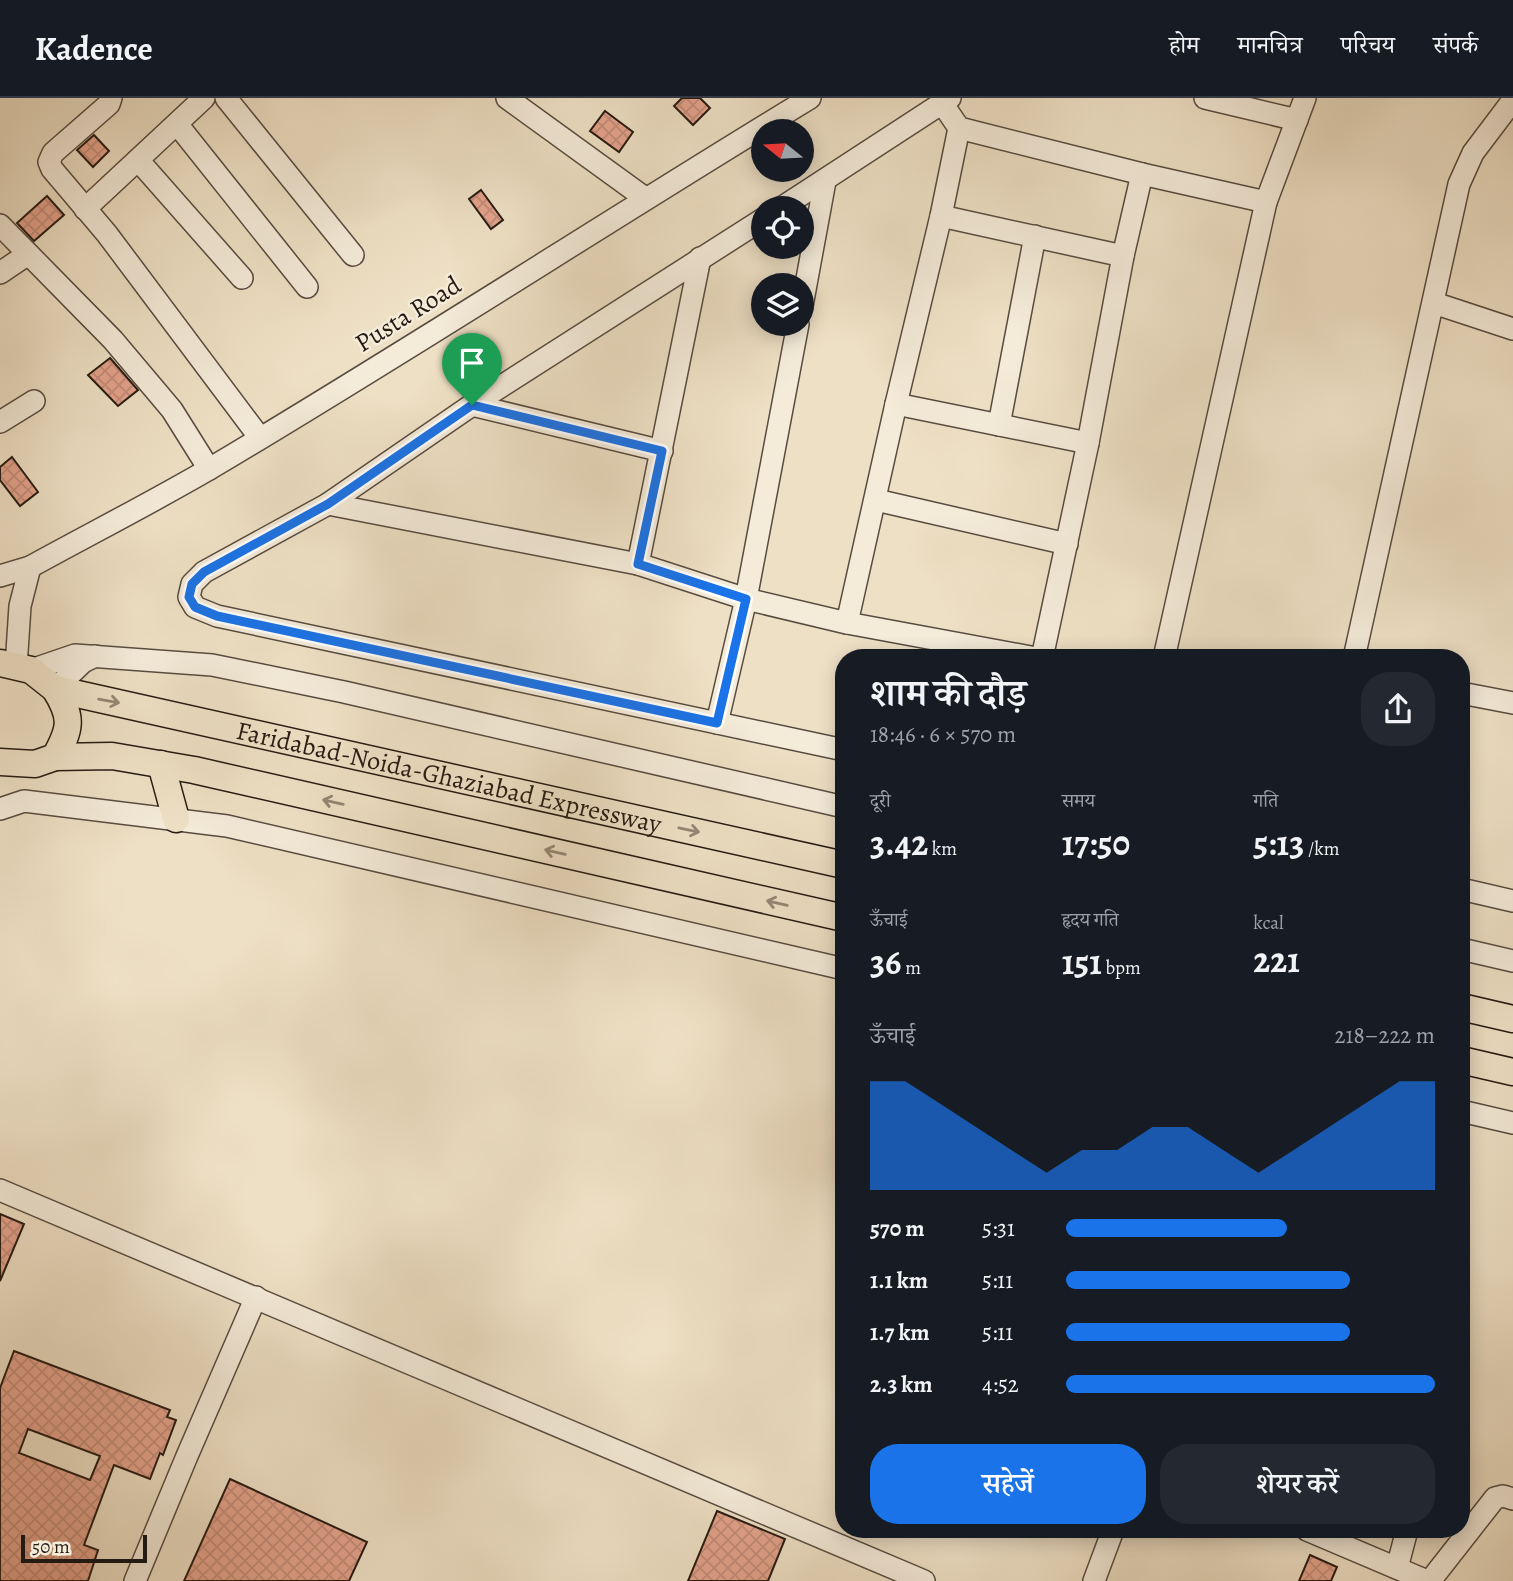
<!DOCTYPE html>
<html lang="hi">
<meta charset="utf-8">
<style>
:root{--surface:#171b24;--page:#242831;--text:#f1f3f6;--muted:#9ea1a6;--line:#363941;--accent:#1a73e8}
body{margin:0;font-family:Alegreya,"Noto Serif Devanagari",serif;background:var(--page);color:var(--text);height:100vh;display:flex;flex-direction:column;font-size:26px;white-space:nowrap}
*{box-sizing:border-box;margin:0}
p{font-size:23px;color:var(--muted)}
.icon{flex:none;width:38px;height:38px;fill:none;stroke:currentColor;stroke-width:2;stroke-linecap:round;stroke-linejoin:round}
.map{position:relative;flex:1;overflow:hidden}
.panel{position:absolute;left:835px;top:551px;width:635px;height:889px;display:flex;flex-direction:column;background:var(--surface);border-radius:28px;box-shadow:0 4px 18px #0003}
.panel>*{flex:none}
.needle{width:46px;rotate:288deg}
.tools{position:absolute;left:751px;top:21px;display:grid;gap:14px}
.tools a{display:grid;place-items:center;width:63px;height:63px;border-radius:50%;background:var(--surface);box-shadow:0 4px 18px #0003;font-size:35px}
.scale{position:absolute;left:21px;bottom:18px;width:126px;box-sizing:border-box;padding-left:7px;border:4px solid #261b13;border-top:0;font-size:19px;line-height:24px;white-space:nowrap;color:#261b13;-webkit-text-stroke:5px #f4ebd9;paint-order:stroke}
.pin{position:absolute;display:grid;place-items:center;width:60px;height:60px;color:#fff;margin:-72px -30px;border-radius:50% 50% 50% 0;rotate:-45deg;box-shadow:0 0 7px #0007}
.pin .icon{rotate:45deg}
.round{display:grid;place-items:center;flex:none;width:74px;height:74px;border-radius:28px;background:var(--page)}
.head{display:flex;align-items:center;justify-content:space-between;height:119px;padding:0 35px}
h1{font-size:38px;font-weight:600;line-height:52px}
.figures{display:grid;grid-template-columns:repeat(3,1fr);gap:10px;height:119px;padding:7px 35px}
.figures div{display:grid;align-content:center}
.figures b{font-size:35px;font-weight:600}
.figures small{font-size:19px;font-weight:400}
.figures p{font-size:19px}
.chart{height:196px;padding:14px 35px}
.chart p{display:flex;justify-content:space-between}
.chart svg{width:100%;height:126px;margin-top:7px;fill:var(--accent);opacity:.7}
.button{display:flex;gap:14px;margin-top:auto;padding:14px 35px}
.button a{flex:1;height:80px;border-radius:28px;background:var(--accent);color:#fff;font-size:28px;font-weight:600;line-height:80px;text-align:center}
.button a+a{background:var(--page);color:var(--text)}
ul{padding:0 35px;list-style:none;font-size:23px}
li{display:grid;grid-template-columns:112px 84px 1fr;align-items:center;height:52px}
li i{height:18px;border-radius:9px;background:var(--accent)}
header{display:flex;align-items:center;gap:42px;box-sizing:border-box;height:98px;padding:0 35px;background:var(--surface);border-bottom:2px solid var(--line)}
header strong{font-size:33px}
nav{display:flex;gap:38px;margin-inline-start:auto;font-size:24px}
.map>svg:first-child{display:block}
</style>
<header>
<strong>Kadence</strong>
<nav><a>होम</a><a>मानचित्र</a><a>परिचय</a><a>संपर्क</a></nav>
</header>
<div class="map">
<svg width="1513" height="1483" viewBox="0 0 1513 1483">
<defs>
<pattern id="building-cross-hatch" width="8" height="8" patternUnits="userSpaceOnUse" patternTransform="scale(1.75)"><rect width="8" height="8" fill="#e4a38c"/><path d="M0 0l8 8M0 8l8-8" fill="none" stroke="#c38c78"/></pattern>
</defs>
<rect width="100%" height="100%" fill="#eee0c5"/>
<filter id="stains"><feTurbulence type="fractalNoise" baseFrequency=".00286" numOctaves="4"/><feColorMatrix values="0 0 0 0 .2 0 0 0 0 .09 0 0 0 0 .02 0 0 0 .5 -.17"/></filter>
<radialGradient id="worn" r=".72"><stop offset=".6" stop-color="#630" stop-opacity="0"/><stop offset="1" stop-color="#630" stop-opacity=".3"/></radialGradient>
<g fill="url(#building-cross-hatch)" stroke="#261b13" stroke-width="2" fill-rule="evenodd">
<path d="M 682,0 L 700,0 L 710,10 L 693,27 L 674,8 Z"/>
<path d="M 605,13 L 633,34 L 619,54 L 590,33 Z"/>
<path d="M 94,37 L 109,53 L 93,69 L 77,52 Z"/>
<path d="M 481,92 L 503,122 L 491,131 L 469,101 Z"/>
<path d="M 47,98 L 64,117 L 34,143 L 17,125 Z"/>
<path d="M 110,260 L 138,292 L 118,308 L 88,277 Z"/>
<path d="M 12,359 L 38,394 L 20,408 L 0,382 L 0,369 Z"/>
<path d="M 0,1116 L 24,1126 L 0,1183 Z"/>
<path d="M 14,1253 L 170,1312 L 167,1319 L 176,1322 L 163,1357 L 160,1355 L 150,1381 L 114,1367 L 84,1447 L 98,1452 L 88,1483 L 0,1483 L 0,1290 ZM 28,1331 L 100,1358 L 90,1382 L 19,1355 Z"/>
<path d="M 230,1381 L 367,1444 L 349,1483 L 184,1483 Z"/>
<path d="M 717,1413 L 785,1441 L 768,1483 L 688,1483 Z"/>
<path d="M 1310,1457 L 1337,1469 L 1331,1483 L 1299,1483 Z"/>
</g>
<g fill="none" stroke-linecap="round" stroke-linejoin="round">
<defs>
<g id="minor">
<path d="M 111,0 L 109,6 L 53,55 L 49,64 L 52,71 L 107,136 L 260,340"/>
<path d="M 226,0 L 353,157"/>
<path d="M 507,0 L 645,100"/>
<path d="M 1205,0 L 1297,22"/>
<path d="M 942,5 L 959,30 L 1142,76 L 1266,104"/>
<path d="M 177,26 L 307,189"/>
<path d="M 959,30 L 941,118 L 896,306 L 847,525 L 1036,560"/>
<path d="M 138,62 L 242,180"/>
<path d="M 781,110 L 950,0"/>
<path d="M 85,111 L 204,0"/>
<path d="M 941,118 L 1123,158"/>
<path d="M 763,121 L 472,307 L 328,406 L 204,474 L 192,486 L 189,499 L 195,509 L 217,518 L 844,652"/>
<path d="M 0,127 L 113,242 L 172,312 L 209,371"/>
<path d="M 0,175 L 28,156"/>
<path d="M 1434,205 L 1513,231"/>
<path d="M 802,208 L 825,83"/>
<path d="M 896,306 L 1088,345"/>
<path d="M 472,307 L 662,353"/>
<path d="M 0,324 L 34,303"/>
<path d="M 999,327 L 1035,138"/>
<path d="M 876,402 L 1067,446"/>
<path d="M 328,406 L 638,466 L 746,501 L 847,525"/>
<path d="M 638,466 L 700,160"/>
<path d="M 0,478 L 30,469 C 90,436 151,405 211,370 C 413,250 609,122 810,0"/>
<path d="M 1042,560 L 1088,345 L 1123,158 L 1142,76"/>
<path d="M 1164,560 L 1266,104 L 1305,0"/>
<path d="M 1354,560 L 1459,86 L 1473,55 L 1513,2"/>
<path d="M 16,569 L 20,508 L 30,469"/>
<path d="M 31,572 L 75,557 L 212,567 L 344,594 L 844,709"/>
<path d="M 55,591 L 83,564 L 95,558"/>
<path d="M 1461,595 L 1513,605"/>
<path d="M 717,625 L 746,501 L 798,226"/>
<path d="M 0,711 L 24,703 L 227,728 L 844,871"/>
<path d="M 1461,791 L 1513,803"/>
<path d="M 1461,851 L 1513,863"/>
<path d="M 1461,1013 L 1513,1025"/>
<path d="M 0,1092 L 924,1483"/>
<path d="M 1307,1432 L 1427,1483"/>
<path d="M 1397,1470 L 1407,1432"/>
<path d="M 135,1483 L 187,1358 L 256,1199"/>
<path d="M 1094,1483 L 1113,1432"/>
<path d="M 1430,1483 L 1495,1400 L 1503,1398 L 1513,1401"/>
</g>
<g id="major">
<path id="s1" d="M 0,565 L 31,572 L 55,591 L 844,767"/>
<path d="M 55,659 L 112,658 L 194,672 L 844,820"/>
<path d="M 0,664 L 35,666 L 55,659 C 71,630 73,620 55,591"/>
<path d="M 161,666 L 176,721"/>
<path d="M 1461,909 L 1513,921"/>
<path d="M 1461,962 L 1513,974"/>
</g>
</defs>
<use href="#minor" stroke="#584c40" stroke-width="24"/>
<use href="#major" stroke="#261b13" stroke-width="29"/>
<use href="#minor" stroke="#f4ebd9" stroke-width="21"/>
<use href="#major" stroke="#eee0c5" stroke-width="26"/>
</g>
<defs><path id="oneway-shaft" d="M-6 0H5M1.5-3L5.5 0L1.5 3" fill="none" stroke-width="1.6" stroke-linecap="round" stroke-linejoin="round" transform="scale(1.75)"/></defs>
<g stroke="#948775">
<use href="#oneway-shaft" transform="translate(109 603) rotate(10)"/>
<use href="#oneway-shaft" transform="translate(333 704) rotate(-167)"/>
<use href="#oneway-shaft" transform="translate(689 732) rotate(12)"/>
<use href="#oneway-shaft" transform="translate(555 754) rotate(-167)"/>
<use href="#oneway-shaft" transform="translate(777 805) rotate(-167)"/>
</g>
<g fill="none" stroke-linecap="round" stroke-linejoin="round">
<defs>
<path id="route" d="M 472,307 L 662,353 L 638,466 L 746,501 L 717,625 L 217,518 L 195,509 L 189,499 L 192,486 L 204,474 L 328,406 Z"/>
</defs>
<use href="#route" stroke="#fff" stroke-width="14"/>
<use href="#route" stroke="#1a73e8" stroke-width="9"/>
</g>
<g text-anchor="middle" dominant-baseline="central" stroke-width="5" stroke-linejoin="round" paint-order="stroke">
<g font-size="26" fill="#261b13" stroke="#f4ebd9">
<text transform="translate(408 216) rotate(-32)">Pusta Road</text>
<text stroke="none"><textPath href="#s1" startOffset="466">Faridabad-Noida-Ghaziabad Expressway</textPath></text>
</g>
</g>
<rect width="100%" height="100%" filter="url(#stains)"/>
<rect width="100%" height="100%" fill="url(#worn)"/>
</svg>
<div class="tools">
<a><svg class="needle" viewBox="-14 -14 28 28"><path d="M0-13l5 13h-10z" fill="#e53935"/><path d="M0 13l5-13h-10z" fill="#9ea1a6"/></svg></a>
<a><svg class="icon" aria-label="locate" viewBox="0 0 24 24"><circle cx="12" cy="12" r="6"/><path d="M12 2v4M12 18v4M2 12h4M18 12h4"/></svg></a>
<a><svg class="icon" aria-label="layers" viewBox="0 0 24 24"><path d="M12 4l9 5-9 5-9-5zM3 14l9 5 9-5"/></svg></a>
</div>
<div class="scale">50 m</div>
<div class="pin" style="left:472px;top:307px;background:#1e9e55"><svg class="icon" aria-label="arrive" viewBox="0 0 24 24"><path d="M6 21V4h12l-3 4 3 4H6"/></svg></div>
<section class="panel">
<div class="head"><div><h1>शाम की दौड़</h1><p>18:46 · 6 × 570 m</p></div><a class="round"><svg class="icon" aria-label="share" viewBox="0 0 24 24"><path d="M12 15V3M7 8l5-5 5 5M5 13v7h14v-7"/></svg></a></div>
<div class="figures">
<div><p>दूरी</p><b>3.42<small> km</small></b></div>
<div><p>समय</p><b>17:50</b></div>
<div><p>गति</p><b>5:13<small> /km</small></b></div>
</div>
<div class="figures">
<div><p>ऊँचाई</p><b>36<small> m</small></b></div>
<div><p>हृदय गति</p><b>151<small> bpm</small></b></div>
<div><p>kcal</p><b>221</b></div>
</div>
<div class="chart"><p><span>ऊँचाई</span>218–222 m</p>
<svg viewBox="0 0 160 44" preserveAspectRatio="none"><path d="M0 44V6L10 6L20 14L30 22L40 30L50 38L60 30L70 30L80 22L90 22L100 30L110 38L120 30L130 22L140 14L150 6L160 6V44z"/></svg>
</div>
<ul>
<li><b>570 m</b>5:31<i style="width:60%"></i></li>
<li><b>1.1 km</b>5:11<i style="width:77%"></i></li>
<li><b>1.7 km</b>5:11<i style="width:77%"></i></li>
<li><b>2.3 km</b>4:52<i style="width:100%"></i></li>
</ul>
<div class="button"><a>सहेजें</a><a>शेयर करें</a></div>
</section>
</div>
